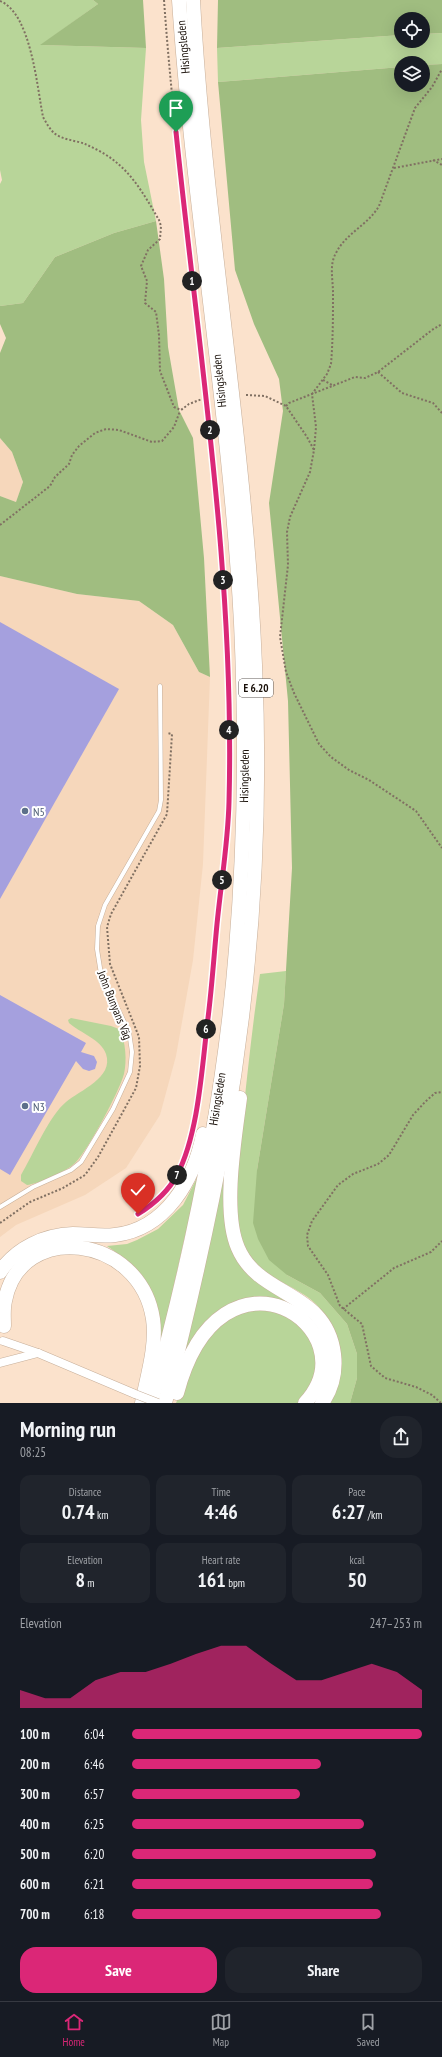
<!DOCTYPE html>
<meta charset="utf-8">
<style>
:root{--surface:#171b24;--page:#20242c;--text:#f1f3f6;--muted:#9ea1a6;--line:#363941;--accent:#db2777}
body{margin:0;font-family:"PT Sans Narrow",sans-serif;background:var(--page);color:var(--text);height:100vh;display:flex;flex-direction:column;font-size:15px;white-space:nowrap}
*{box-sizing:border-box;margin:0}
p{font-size:13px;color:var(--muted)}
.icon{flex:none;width:22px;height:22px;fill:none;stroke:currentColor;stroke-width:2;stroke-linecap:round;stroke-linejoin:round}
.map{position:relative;height:1403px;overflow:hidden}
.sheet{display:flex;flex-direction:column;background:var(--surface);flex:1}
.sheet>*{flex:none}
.tools{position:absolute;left:394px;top:12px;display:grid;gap:8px}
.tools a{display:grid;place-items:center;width:36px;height:36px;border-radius:50%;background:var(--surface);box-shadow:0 4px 16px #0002;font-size:20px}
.pin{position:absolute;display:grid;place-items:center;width:34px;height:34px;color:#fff;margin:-41px -17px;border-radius:50% 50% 50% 0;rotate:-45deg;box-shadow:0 0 4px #0007}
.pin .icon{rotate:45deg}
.km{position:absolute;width:20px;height:20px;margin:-10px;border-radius:50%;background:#222;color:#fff;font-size:11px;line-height:20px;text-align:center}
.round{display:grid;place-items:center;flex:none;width:42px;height:42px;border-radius:16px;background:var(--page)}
.overview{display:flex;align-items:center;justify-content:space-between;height:68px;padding:0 20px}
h1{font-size:22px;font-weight:600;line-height:30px}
.metrics{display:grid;grid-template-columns:repeat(3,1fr);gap:6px;height:68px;padding:4px 20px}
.metrics div{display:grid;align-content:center;border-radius:10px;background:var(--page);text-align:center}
.metrics b{font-size:20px;font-weight:600}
.metrics small{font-size:11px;font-weight:400}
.metrics p{font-size:11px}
.chart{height:112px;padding:8px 20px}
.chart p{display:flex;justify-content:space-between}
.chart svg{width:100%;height:72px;margin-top:4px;fill:var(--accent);opacity:.7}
.cta{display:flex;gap:8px;margin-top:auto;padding:8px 20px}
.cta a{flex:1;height:46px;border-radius:16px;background:var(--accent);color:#fff;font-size:16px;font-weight:600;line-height:46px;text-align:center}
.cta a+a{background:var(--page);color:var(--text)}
ul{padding:0 20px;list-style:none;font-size:13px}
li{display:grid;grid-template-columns:64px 48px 1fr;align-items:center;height:30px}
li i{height:10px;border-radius:5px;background:var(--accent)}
.menu{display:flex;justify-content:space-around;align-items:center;height:56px;border-top:1px solid var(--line);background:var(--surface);font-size:11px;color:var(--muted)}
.menu a{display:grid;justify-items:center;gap:2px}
.menu .current{color:var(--accent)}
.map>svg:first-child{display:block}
</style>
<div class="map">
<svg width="442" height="1403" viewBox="0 0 442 1403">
<rect width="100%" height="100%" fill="#fbe2cc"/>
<g fill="#f6d7bb">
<path d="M 0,438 L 12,452 L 23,482 L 16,502 L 0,496 Z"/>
<path d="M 0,576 L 77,594 L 139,601 L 173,625 L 199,672 L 210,677 L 203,864 L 193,960 L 176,1056 L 160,1115 L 126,1168 L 85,1195 L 16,1225 L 0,1237 Z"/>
</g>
<g fill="#b8d599">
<path d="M 0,0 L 93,0 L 98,4 L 41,45 L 146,48 L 141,120 L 144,162 L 156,221 L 114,233 L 55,257 L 23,303 L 0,306 L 0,184 L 2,180 L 0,170 Z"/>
<path d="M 442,33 L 442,64 L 423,65 L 423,63 L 401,63 L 401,67 L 218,82 L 217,48 L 401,35 L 401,41 L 423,41 L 423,34 Z"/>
<path d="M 286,971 L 284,1004 L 257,1170 L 287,1275 L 320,1293 L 347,1324 L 357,1354 L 357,1378 L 350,1403 L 330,1403 C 330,1390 329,1322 325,1316 C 308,1285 263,1284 245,1249 C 242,1243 237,1234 236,1227 C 232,1190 239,1151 243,1115 C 248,1068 253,1021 260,974 Z"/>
<path d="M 71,1018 L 111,1026 L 119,1029 C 126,1041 127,1061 124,1074 C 119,1092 89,1148 76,1162 C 68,1171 38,1184 27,1185 L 21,1181 L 21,1175 C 33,1155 49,1116 66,1102 C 80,1090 114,1078 106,1054 C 101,1039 80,1033 69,1023 L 68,1020 Z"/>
<path d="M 226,1161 L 229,1237 L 315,1323 L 283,1301 L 256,1298 L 184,1356 Z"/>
<path d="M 199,1174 L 160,1347 C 152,1291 157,1280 107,1246 L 127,1244 L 137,1240 L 158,1229 L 183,1205 Z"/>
<path d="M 245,1308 C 266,1308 271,1307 290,1317 C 293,1318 298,1320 301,1322 C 322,1341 320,1385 298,1403 L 176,1403 L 194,1361 L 217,1326 Z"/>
</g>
<g fill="#a0bd80">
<path d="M 93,0 L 143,0 L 146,48 L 40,45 L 98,4 Z"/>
<path d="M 218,0 L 442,0 L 442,33 L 423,34 L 423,19 L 401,19 L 401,35 L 217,48 Z"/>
<path d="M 442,64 L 442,1403 L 350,1403 L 357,1378 L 357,1354 L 347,1324 L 320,1293 L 287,1275 L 269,1260 L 258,1239 L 253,1223 L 257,1170 L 284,1004 L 292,868 L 288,701 L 269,503 L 283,411 L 279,379 L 254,324 L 235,270 L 218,82 L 401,67 L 401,85 L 423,85 L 423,65 Z"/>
<path d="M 156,221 L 164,279 L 168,347 L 179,410 L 193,438 L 204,558 L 210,677 L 199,672 L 173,625 L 139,601 L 77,594 L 0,576 L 0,496 L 16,502 L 23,482 L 12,452 L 0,438 L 0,353 L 6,338 L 0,324 L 0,306 L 23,303 L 55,257 L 114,233 Z"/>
</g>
<g fill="#a5a0de">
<path d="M 0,622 L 119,689 L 0,899 Z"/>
<path d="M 0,995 L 86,1043 L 81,1052 L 94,1056 L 97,1062 L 95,1069 L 89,1071 L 83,1069 L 76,1061 L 10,1175 L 0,1169 Z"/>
</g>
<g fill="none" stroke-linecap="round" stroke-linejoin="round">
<defs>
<path id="service" d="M 0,1207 L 33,1187 L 71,1170 L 81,1162 L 113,1109 L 130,1072 L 132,1052 L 129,1032 L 101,974 L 97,949 L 98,926 L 105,905 L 159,811 L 161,800 L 160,686"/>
<g id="minor">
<path d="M 3,1341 L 38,1353 L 135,1394"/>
<path d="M 0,1363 L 38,1353"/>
</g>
<g id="trunk">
<path d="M 240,1098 C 235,1137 222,1212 238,1248 C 259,1298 326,1290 334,1354 C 336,1371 332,1389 322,1403"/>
<path d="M 0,1272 C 16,1248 44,1235 73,1234 C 87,1234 101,1237 115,1235 C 166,1229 194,1180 203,1134"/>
<path d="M 4,1326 C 4,1318 3,1309 5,1301 C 20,1220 140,1234 153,1319 C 157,1346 147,1377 142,1403"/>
<path d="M 177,1393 C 221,1227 373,1329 305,1403"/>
<path d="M 151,1403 C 192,1255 224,1102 236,949 C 245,841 246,731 241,623 C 230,414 193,208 179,0"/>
<path d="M 165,1403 C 188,1313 209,1223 225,1132 C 252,979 262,821 255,665 C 246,442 205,223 193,0"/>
</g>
</defs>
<use href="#service" stroke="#c7af9a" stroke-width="5"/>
<use href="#minor" stroke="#c7af9a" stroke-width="9"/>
<use href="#trunk" stroke="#c7af9a" stroke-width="15"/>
<g stroke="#807062" stroke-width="2" stroke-dasharray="2 2" stroke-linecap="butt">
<path d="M 164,0 C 183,267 236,532 229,801 C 228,845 220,887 216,931 C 210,997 205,1064 191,1129"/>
<path d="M 0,1 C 31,13 37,87 43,117 C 46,122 49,128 53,132 C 61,140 75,140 85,144 C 94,148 104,153 112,159 C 133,174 146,198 159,220 L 161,226 L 160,239 L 148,250 L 141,266 L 147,281 L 145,303 L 156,312 L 159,335 L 160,371 L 174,407 L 181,410 L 189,404 L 202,399"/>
<path d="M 433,160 L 442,165"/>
<path d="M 394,168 L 442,159"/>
<path d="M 378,372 L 402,393 L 433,403 L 442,413"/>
<path d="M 323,380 L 334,386"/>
<path d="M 246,395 L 265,396 L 286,406 L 307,437 L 314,450 L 310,472 L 290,517 L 287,532 L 288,565 L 280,637 L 286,672 L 294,693 L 319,744 L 331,757 L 349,770 L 369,780 L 416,811 L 442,848"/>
<path d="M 286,406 L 289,403 L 355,377 L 365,378 L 378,372 L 432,330 L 442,324"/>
<path d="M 314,450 L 316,427 L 312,394 L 327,374 L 331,364 C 333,340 333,316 333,293 C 333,279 329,265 336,253 C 346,233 368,225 379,206 L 415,108 L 432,87 L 442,69"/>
<path d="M 0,525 L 50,486 L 55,477 L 69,464 L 72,455 L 79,446 L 95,433 L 106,429 L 119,430 L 152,442 L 162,441 L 174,427 L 180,411"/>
<path d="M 0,1223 L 30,1202 L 63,1188 L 85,1175 L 98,1157 L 136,1088 L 140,1066 L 139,1037 L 110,964 L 107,927 L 111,914 L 167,814 L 172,734 L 167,733"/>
<path d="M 343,1309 L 394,1268 L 431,1252 L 442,1241"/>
<path d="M 441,1403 L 432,1395 L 416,1387 L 385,1378 L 371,1366 L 362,1324 L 340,1306 L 328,1275 L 308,1246 L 307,1235 L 312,1221 L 338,1185 L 353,1174 L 378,1164 L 389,1155 L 413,1115 L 425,1102 L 435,1093 L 442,1092"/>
</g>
<use href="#service" stroke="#fff" stroke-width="4"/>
<use href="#minor" stroke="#fff" stroke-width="8"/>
<use href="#trunk" stroke="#fff" stroke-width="14"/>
<defs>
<path id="minor-bridge" d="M 135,1394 L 158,1403"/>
</defs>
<use href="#minor-bridge" stroke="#c7af9a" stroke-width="9" stroke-linecap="butt"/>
<use href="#minor-bridge" stroke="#fff" stroke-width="8"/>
</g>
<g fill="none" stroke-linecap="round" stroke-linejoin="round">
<defs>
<path id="route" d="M 138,1214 C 154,1204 168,1192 177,1175 C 199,1133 202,1065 208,1018 C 212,986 214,955 217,924 C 221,883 228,843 229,802 C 235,578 199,355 176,132"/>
</defs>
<use href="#route" stroke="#fff" stroke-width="8"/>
<use href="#route" stroke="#db2777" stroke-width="5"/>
</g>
<g fill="#5c6f8a" stroke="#fff" stroke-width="1.5">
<circle cx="25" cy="811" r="4"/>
<circle cx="25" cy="1106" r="4"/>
</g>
<g text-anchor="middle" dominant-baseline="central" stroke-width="4" stroke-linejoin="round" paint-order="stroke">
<rect fill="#fff" stroke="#5d5752" stroke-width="1" x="239" y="679" width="34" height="18" rx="3"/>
<g font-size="11" font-weight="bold" fill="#180f08">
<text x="256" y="688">E 6.20</text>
</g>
<g font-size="12" fill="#180f08" stroke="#fff">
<text transform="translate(183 47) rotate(-95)">Hisingsleden</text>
<text transform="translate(219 381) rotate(-96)">Hisingsleden</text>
<text transform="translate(244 776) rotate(-89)">Hisingsleden</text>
<text transform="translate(115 1005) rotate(68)">John Bunyans Väg</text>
<text transform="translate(217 1099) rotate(-81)">Hisingsleden</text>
</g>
<g font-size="12" fill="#4e5e75" stroke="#fff" text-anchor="start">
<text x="33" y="811">N5</text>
<text x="33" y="1106">N3</text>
</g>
</g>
</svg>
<div class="tools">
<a><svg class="icon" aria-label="locate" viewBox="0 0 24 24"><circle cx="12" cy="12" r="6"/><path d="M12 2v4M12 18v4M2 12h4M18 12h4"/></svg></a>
<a><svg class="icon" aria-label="layers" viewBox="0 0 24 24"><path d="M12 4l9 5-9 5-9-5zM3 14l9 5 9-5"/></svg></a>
</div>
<div class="pin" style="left:176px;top:132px;background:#1e9e55"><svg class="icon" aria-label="arrive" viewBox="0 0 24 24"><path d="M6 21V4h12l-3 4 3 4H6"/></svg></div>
<div class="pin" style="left:138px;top:1214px;background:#d93025"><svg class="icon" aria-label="check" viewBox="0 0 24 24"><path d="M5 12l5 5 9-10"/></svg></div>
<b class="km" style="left:192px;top:281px">1</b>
<b class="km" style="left:210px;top:430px">2</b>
<b class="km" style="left:223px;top:580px">3</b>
<b class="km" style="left:229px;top:730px">4</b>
<b class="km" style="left:222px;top:880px">5</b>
<b class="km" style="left:206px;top:1029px">6</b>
<b class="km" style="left:177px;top:1175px">7</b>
</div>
<section class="sheet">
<div class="overview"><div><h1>Morning run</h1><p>08:25</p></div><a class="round"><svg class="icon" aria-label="share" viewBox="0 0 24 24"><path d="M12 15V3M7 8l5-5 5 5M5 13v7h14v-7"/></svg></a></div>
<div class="metrics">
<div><p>Distance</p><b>0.74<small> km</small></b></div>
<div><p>Time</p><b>4:46</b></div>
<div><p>Pace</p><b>6:27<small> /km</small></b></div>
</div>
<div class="metrics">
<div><p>Elevation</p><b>8<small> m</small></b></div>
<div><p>Heart rate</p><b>161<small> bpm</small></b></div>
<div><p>kcal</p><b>50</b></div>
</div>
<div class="chart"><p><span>Elevation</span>247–253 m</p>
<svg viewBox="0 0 160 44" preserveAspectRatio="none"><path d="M0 44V33L10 38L20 38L30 27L40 22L50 22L60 17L70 11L80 6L90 6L100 17L110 27L120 27L130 22L140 17L150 22L160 33V44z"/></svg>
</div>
<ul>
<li><b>100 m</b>6:04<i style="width:100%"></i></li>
<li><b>200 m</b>6:46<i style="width:65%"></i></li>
<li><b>300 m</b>6:57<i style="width:58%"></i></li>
<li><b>400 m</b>6:25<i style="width:80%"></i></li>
<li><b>500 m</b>6:20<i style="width:84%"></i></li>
<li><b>600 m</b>6:21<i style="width:83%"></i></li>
<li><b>700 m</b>6:18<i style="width:86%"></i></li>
</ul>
<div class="cta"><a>Save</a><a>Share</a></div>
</section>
<nav class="menu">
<a class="current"><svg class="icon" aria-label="home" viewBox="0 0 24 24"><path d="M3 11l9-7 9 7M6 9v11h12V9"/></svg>Home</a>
<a><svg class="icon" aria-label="map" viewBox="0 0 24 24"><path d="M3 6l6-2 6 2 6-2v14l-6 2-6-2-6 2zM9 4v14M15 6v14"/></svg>Map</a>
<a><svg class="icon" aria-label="saved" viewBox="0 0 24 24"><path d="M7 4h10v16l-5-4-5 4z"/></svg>Saved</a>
</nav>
